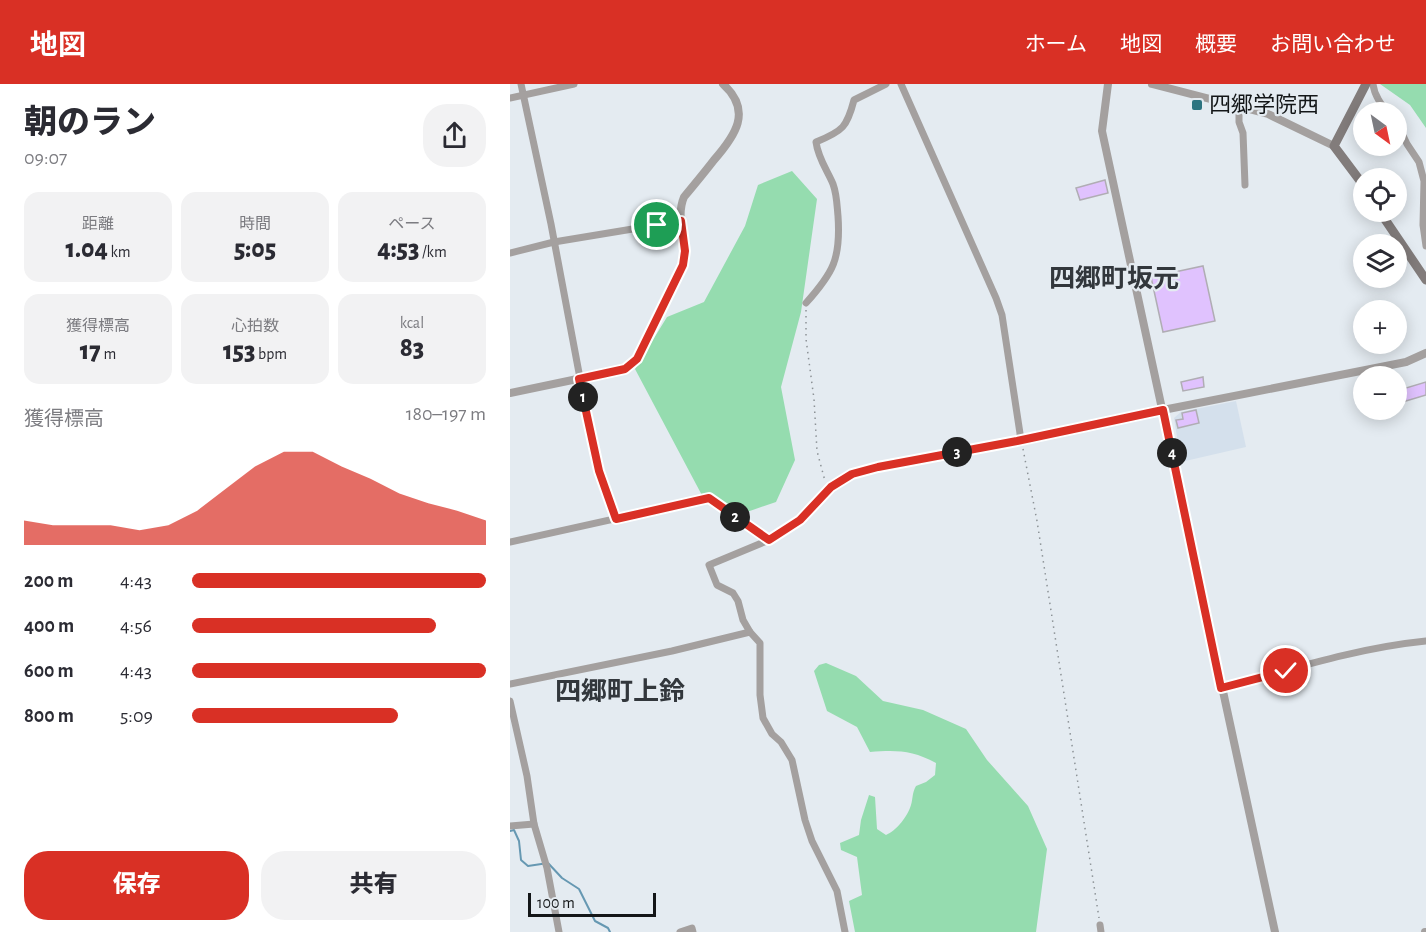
<!DOCTYPE html>
<html lang="ja">
<meta charset="utf-8">
<style>
:root{--surface:#fff;--page:#f2f2f3;--text:#2b2b33;--muted:#7c7c81;--accent:#d93025}
body{margin:0;font-family:"Alegreya Sans","Noto Sans JP",sans-serif;background:var(--page);color:var(--text);height:100vh;display:flex;flex-direction:column;font-size:22px;white-space:nowrap}
*{box-sizing:border-box;margin:0}
p{font-size:20px;color:var(--muted)}
.icon{flex:none;width:33px;height:33px;fill:none;stroke:currentColor;stroke-width:2;stroke-linecap:round;stroke-linejoin:round}
.map{position:relative;flex:1;overflow:hidden}
.drawer{display:flex;flex-direction:column;background:var(--surface);width:510px}
.drawer>*{flex:none}
.needle{width:39px;rotate:147deg}
.controls{position:absolute;left:843px;top:18px;display:grid;gap:12px}
.controls a{display:grid;place-items:center;width:54px;height:54px;border-radius:50%;background:var(--surface);box-shadow:0 3px 15px #0003;font-size:30px}
.scale{position:absolute;left:18px;bottom:15px;width:128px;box-sizing:border-box;padding-left:6px;border:3px solid #131618;border-top:0;font-size:16px;line-height:21px;white-space:nowrap;color:#131618;-webkit-text-stroke:4px #e4ebf1;paint-order:stroke}
.pin{position:absolute;display:grid;place-items:center;width:51px;height:51px;color:#fff;margin:-26px;border:3px solid #fff;border-radius:50%;box-shadow:0 2px 6px #0007}
.km{position:absolute;width:30px;height:30px;margin:-15px;border-radius:50%;background:#222;color:#fff;font-size:16px;line-height:30px;text-align:center}
.round{display:grid;place-items:center;flex:none;width:63px;height:63px;border-radius:24px;background:var(--page)}
.head{display:flex;align-items:center;justify-content:space-between;height:102px;padding:0 24px}
h1{font-size:33px;font-weight:800;line-height:45px}
.metrics{display:grid;grid-template-columns:repeat(3,1fr);gap:9px;height:102px;padding:6px 24px}
.metrics div{display:grid;align-content:center;border-radius:15px;background:var(--page);text-align:center}
.metrics b{font-size:26px;font-weight:800}
.metrics small{font-size:16px;font-weight:400}
.metrics p{font-size:16px}
.chart{height:168px;padding:12px 24px}
.chart p{display:flex;justify-content:space-between}
.chart svg{width:100%;height:108px;margin-top:6px;fill:var(--accent);opacity:.7}
.primary-button{display:flex;gap:12px;margin-top:auto;padding:12px 24px}
.primary-button a{flex:1;height:69px;border-radius:24px;background:var(--accent);color:#fff;font-size:24px;font-weight:800;line-height:69px;text-align:center}
.primary-button a+a{background:var(--page);color:var(--text)}
ul{padding:0 24px;list-style:none;font-size:20px}
li{display:grid;grid-template-columns:96px 72px 1fr;align-items:center;height:45px}
li i{height:15px;border-radius:8px;background:var(--accent)}
header{display:flex;align-items:center;gap:36px;box-sizing:border-box;height:84px;padding:0 30px;background:var(--accent);color:#fff}
header strong{font-size:28px}
nav{display:flex;gap:33px;margin-inline-start:auto;font-size:21px}
main{display:flex;flex:1;min-height:0}
.map>svg:first-child{display:block}
</style>
<header>
<strong>地図</strong>
<nav><a>ホーム</a><a>地図</a><a>概要</a><a>お問い合わせ</a></nav>
</header>
<main>
<section class="drawer">
<div class="head"><div><h1>朝のラン</h1><p>09:07</p></div><a class="round"><svg class="icon" aria-label="share" viewBox="0 0 24 24"><path d="M12 15V3M7 8l5-5 5 5M5 13v7h14v-7"/></svg></a></div>
<div class="metrics">
<div><p>距離</p><b>1.04<small> km</small></b></div>
<div><p>時間</p><b>5:05</b></div>
<div><p>ペース</p><b>4:53<small> /km</small></b></div>
</div>
<div class="metrics">
<div><p>獲得標高</p><b>17<small> m</small></b></div>
<div><p>心拍数</p><b>153<small> bpm</small></b></div>
<div><p>kcal</p><b>83</b></div>
</div>
<div class="chart"><p><span>獲得標高</span>180–197 m</p>
<svg viewBox="0 0 160 44" preserveAspectRatio="none"><path d="M0 44V34L10 36L20 36L30 36L40 38L50 36L60 30L70 21L80 12L90 6L100 6L110 12L120 17L130 23L140 27L150 30L160 34V44z"/></svg>
</div>
<ul>
<li><b>200 m</b>4:43<i style="width:100%"></i></li>
<li><b>400 m</b>4:56<i style="width:83%"></i></li>
<li><b>600 m</b>4:43<i style="width:100%"></i></li>
<li><b>800 m</b>5:09<i style="width:70%"></i></li>
</ul>
<div class="primary-button"><a>保存</a><a>共有</a></div>
</section>
<div class="map">
<svg width="916" height="848" viewBox="0 0 916 848">
<rect width="100%" height="100%" fill="#e4ebf1"/>
<path fill="#d4e0ec" d="M 726,317 L 736,363 L 671,378 L 664,334 L 671,328 Z"/>
<g fill="#95dcaf">
<path d="M 870,0 L 916,0 L 916,44 L 900,21 Z"/>
<path d="M 282,87 L 307,115 L 291,228 L 271,303 L 285,376 L 266,418 L 228,431 L 195,417 L 125,285 L 157,233 L 194,218 L 235,142 L 248,101 Z"/>
<path d="M 316,579 L 346,592 L 373,617 L 413,626 L 456,645 L 477,676 L 518,722 L 537,765 L 526,848 L 345,848 L 339,817 L 352,811 L 347,773 L 331,766 L 330,759 L 349,751 L 351,736 L 359,711 L 365,713 L 367,745 L 376,751 C 386,747 398,732 401,721 C 403,714 402,709 406,702 L 416,698 L 425,691 L 426,679 C 402,666 386,666 360,668 L 347,643 L 317,627 L 304,587 L 309,581 Z"/>
</g>
<g fill="none" stroke-linecap="round" stroke-linejoin="round">
<path stroke="#6698b2" stroke-width="2" d="M 0,747 L 4,746 L 9,757 L 11,776 L 18,782 L 38,779 L 52,794 L 69,805 L 85,837 L 98,844 L 100,848"/>
</g>
<g fill="#e0c2fe" stroke="#b0adb4" stroke-width="1.5">
<path d="M 595,96 L 598,109 L 570,116 L 566,104 Z"/>
<path d="M 693,182 L 705,237 L 653,248 L 641,193 Z"/>
<path d="M 693,293 L 694,303 L 673,307 L 671,298 Z"/>
<path d="M 916,298 L 916,311 L 886,320 L 886,307 Z"/>
<path d="M 686,326 L 689,339 L 668,344 L 666,336 L 673,335 L 672,329 Z"/>
</g>
<g fill="none" stroke-linecap="round" stroke-linejoin="round">
<g stroke="#8c9296" stroke-width="1.5" stroke-dasharray="1.5 4.5" stroke-linecap="butt">
<path d="M 296,226 L 296,255 L 304,315 L 307,367 L 315,397"/>
<path d="M 513,365 L 527,437 L 589,834"/>
</g>
<g stroke="#a4a09f" stroke-width="7">
<path d="M 11,0 L 41,140 L 82,358 L 89,386 L 106,435"/>
<path d="M 391,0 L 486,214 L 492,231 L 511,356"/>
<path d="M 863,0 C 864,10 871,22 879,28"/>
<path d="M 0,14 L 64,0"/>
<path d="M 729,22 L 729,38 L 733,49 L 735,101"/>
<path d="M 886,37 L 897,60 L 909,78 L 914,97 L 913,141 L 916,162"/>
<path d="M 0,169 L 44,158 L 171,137"/>
<path d="M 296,219 C 323,189 331,175 328,132 C 327,122 327,111 323,100 C 317,86 308,74 306,58 C 333,47 337,43 344,16 L 376,0"/>
<path d="M 0,458 L 199,414 L 259,456"/>
<path d="M 0,600 L 162,567 L 240,548"/>
<path d="M 711,604 C 779,586 846,564 916,557"/>
<path d="M 0,617 L 17,692 L 24,740 L 37,784 L 49,848"/>
<path d="M 0,742 L 24,740"/>
<path d="M 590,841 L 591,848"/>
<path d="M 170,848 L 182,844 L 183,848"/>
<path d="M 335,848 L 327,807 L 302,757 L 295,736 L 282,676 L 271,658 L 262,650 L 253,634 L 250,611 L 250,559 L 240,548 L 233,536 L 228,517 L 223,509 L 207,501 L 199,481 L 259,456 L 290,436 L 321,403 L 342,390 L 367,383 L 507,357 L 653,326"/>
</g>
<g stroke="#a4a09f" stroke-width="8">
<path d="M 598,0 L 592,47 L 765,848"/>
<path d="M 642,0 L 758,30 L 824,62"/>
<path d="M 0,309 L 115,285 L 127,275 L 173,181 C 177,158 165,134 174,113 C 184,101 194,89 204,76 C 225,52 243,27 213,0"/>
<path d="M 653,326 L 896,278 L 916,269"/>
<path d="M 915,848 L 916,848"/>
</g>
<g stroke="#827c7b" stroke-width="9">
<path d="M 854,102 L 824,62 L 856,0"/>
<path d="M 870,128 L 916,196"/>
</g>
</g>
<g fill="none" stroke-linecap="round" stroke-linejoin="round">
<defs>
<path id="route" d="M 147,141 L 171,137 L 175,167 L 173,181 L 127,275 L 115,285 L 69,295 L 89,387 L 106,435 L 199,414 L 259,456 L 290,436 L 321,403 L 342,390 L 368,383 L 507,357 L 653,326 L 711,604 L 776,587"/>
</defs>
<use href="#route" stroke="#fff" stroke-width="12"/>
<use href="#route" stroke="#d93025" stroke-width="8"/>
</g>
<rect fill="#2d7480" stroke="#e4ebf1" stroke-width="2" x="681" y="15" width="12" height="12" rx="3"/>
<g text-anchor="middle" dominant-baseline="central" stroke-width="4.5" stroke-linejoin="round" paint-order="stroke">
<g font-size="22" fill="#131618" stroke="#e4ebf1" text-anchor="start">
<text x="699" y="21">四郷学院西</text>
</g>
<g font-size="26" font-weight="bold" fill="#32373c" stroke="#e4ebf1">
<text x="604" y="195">四郷町坂元</text>
<text x="110" y="608">四郷町上鈴</text>
</g>
</g>
</svg>
<div class="controls">
<a><svg class="needle" viewBox="-14 -14 28 28"><path d="M0-13l5 13h-10z" fill="#e53935"/><path d="M0 13l5-13h-10z" fill="#7c7c81"/></svg></a>
<a><svg class="icon" aria-label="locate" viewBox="0 0 24 24"><circle cx="12" cy="12" r="6"/><path d="M12 2v4M12 18v4M2 12h4M18 12h4"/></svg></a>
<a><svg class="icon" aria-label="layers" viewBox="0 0 24 24"><path d="M12 4l9 5-9 5-9-5zM3 14l9 5 9-5"/></svg></a>
<a>+</a>
<a>−</a>
</div>
<div class="scale">100 m</div>
<div class="pin" style="left:147px;top:141px;background:#1e9e55"><svg class="icon" aria-label="arrive" viewBox="0 0 24 24"><path d="M6 21V4h12l-3 4 3 4H6"/></svg></div>
<div class="pin" style="left:776px;top:587px;background:#d93025"><svg class="icon" aria-label="check" viewBox="0 0 24 24"><path d="M5 12l5 5 9-10"/></svg></div>
<b class="km" style="left:73px;top:313px">1</b>
<b class="km" style="left:225px;top:433px">2</b>
<b class="km" style="left:447px;top:368px">3</b>
<b class="km" style="left:662px;top:369px">4</b>
</div>
</main>
